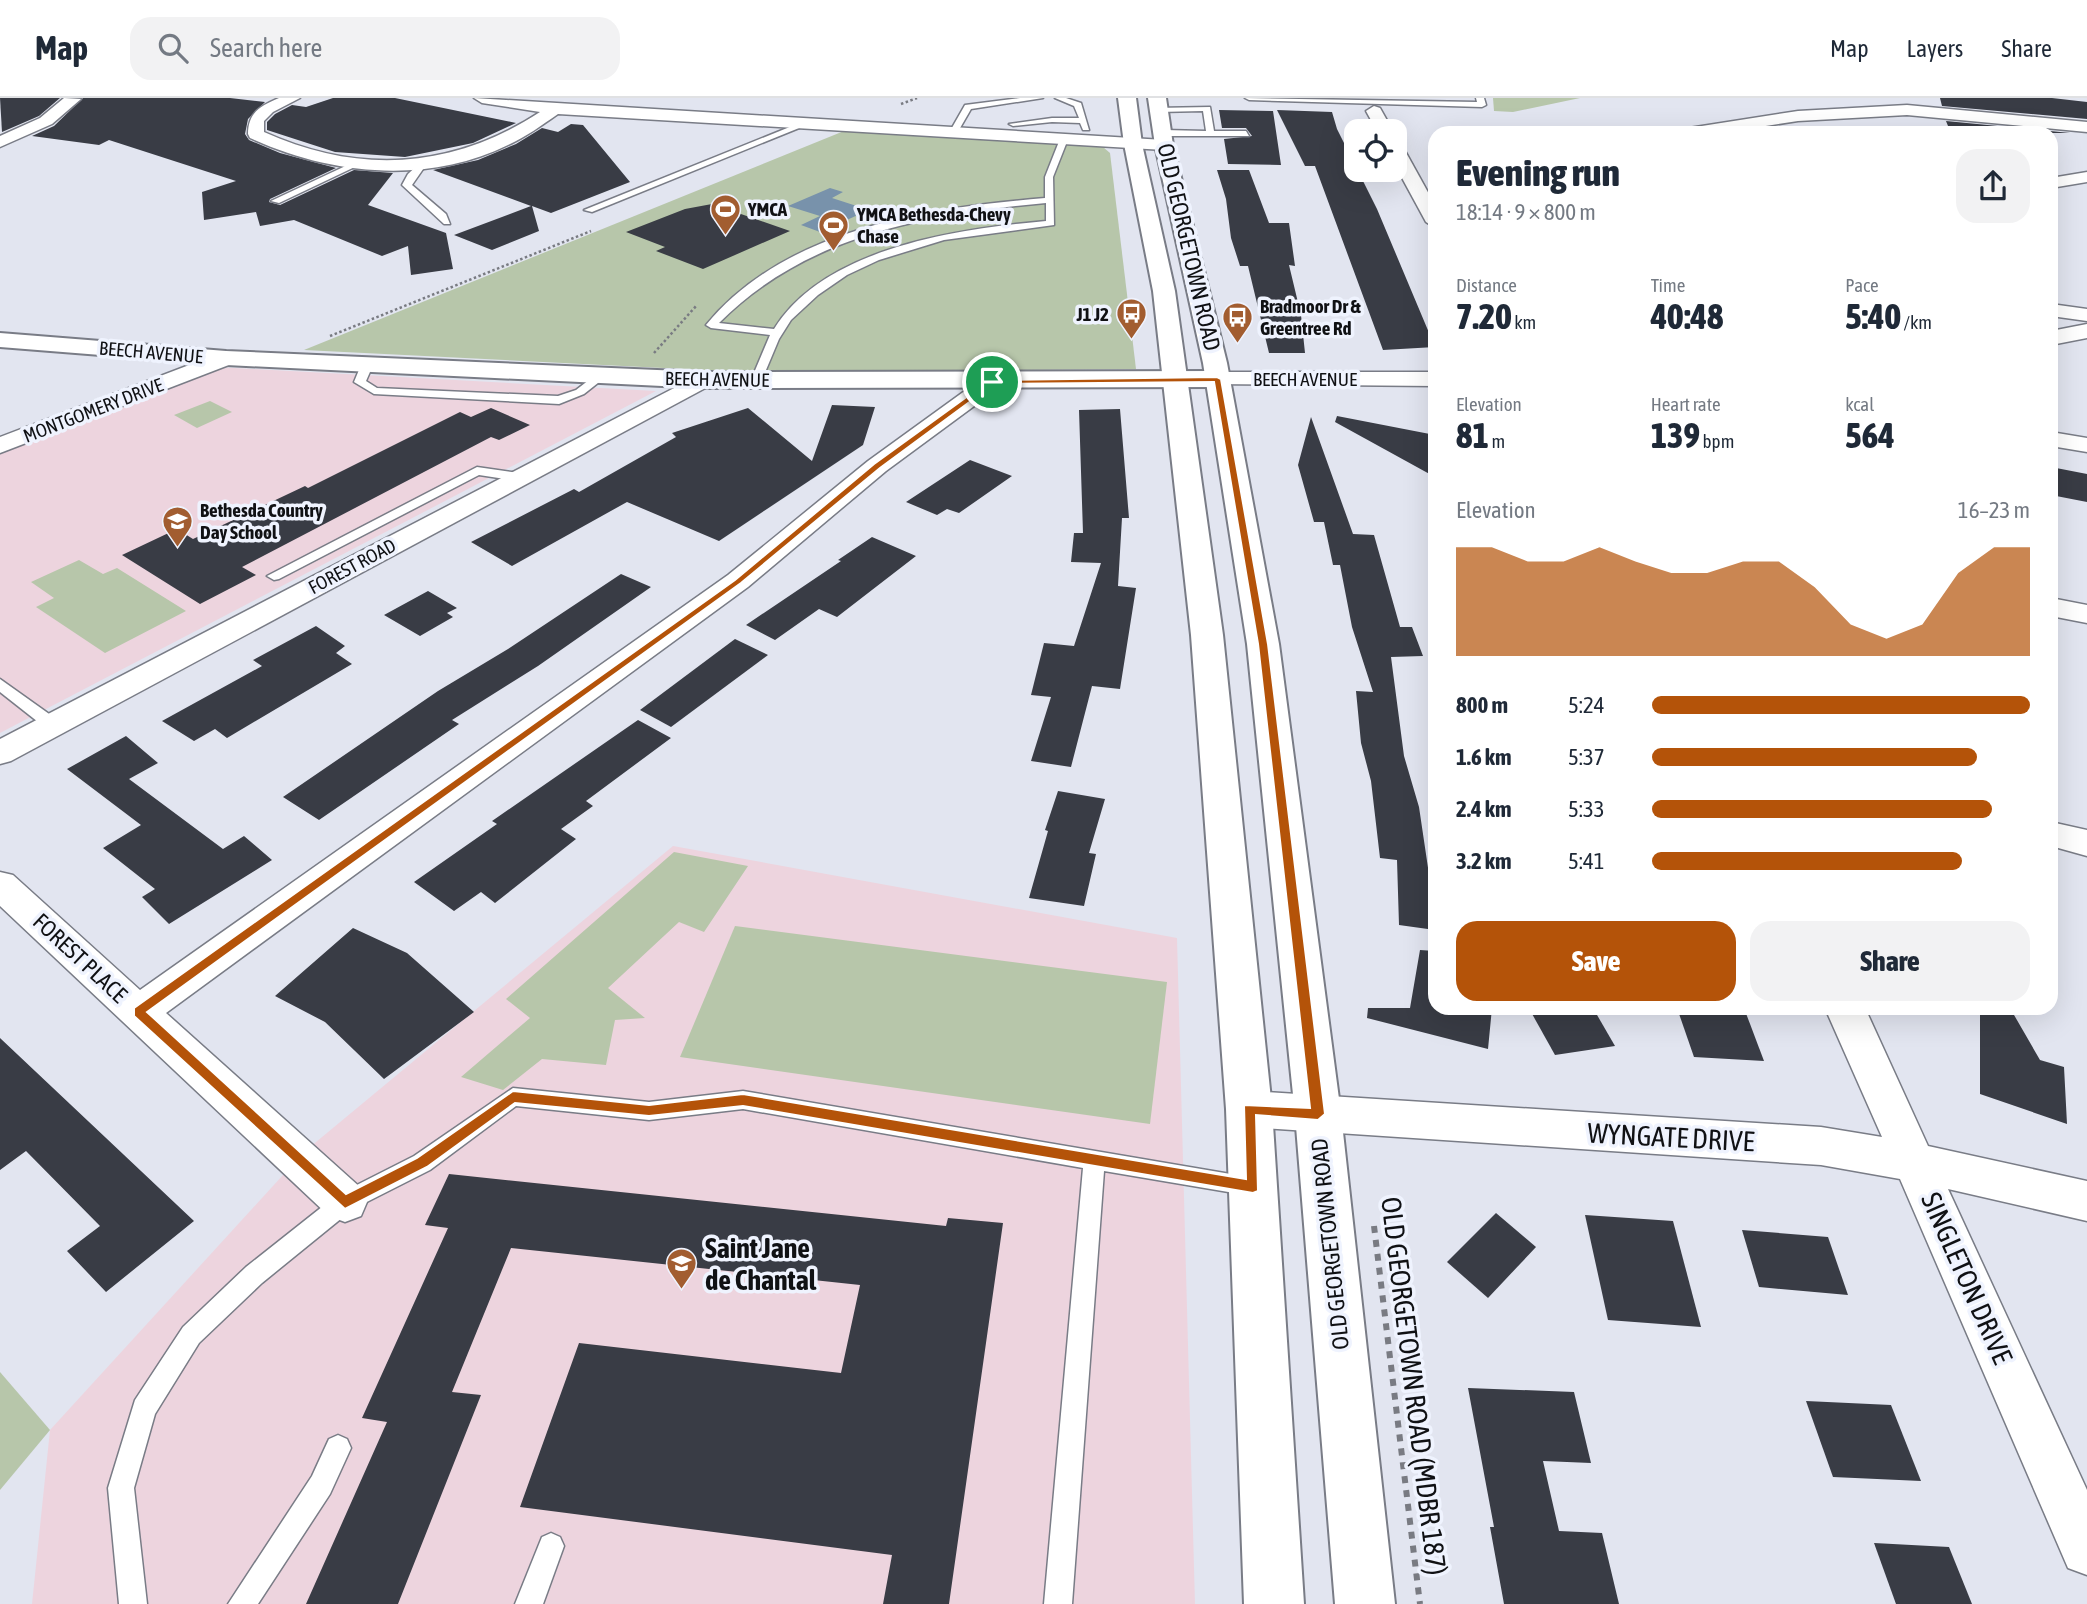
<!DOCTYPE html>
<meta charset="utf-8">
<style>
:root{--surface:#fff;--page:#f2f2f3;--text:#1f2937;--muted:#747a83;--line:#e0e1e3;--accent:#b45309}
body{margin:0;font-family:"Asap Condensed",sans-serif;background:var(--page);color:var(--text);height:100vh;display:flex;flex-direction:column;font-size:26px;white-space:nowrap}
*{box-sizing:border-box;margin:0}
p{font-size:23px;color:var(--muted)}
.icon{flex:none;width:38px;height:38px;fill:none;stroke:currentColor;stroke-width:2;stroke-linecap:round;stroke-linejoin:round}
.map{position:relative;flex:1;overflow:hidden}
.panel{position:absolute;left:1428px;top:28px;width:630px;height:889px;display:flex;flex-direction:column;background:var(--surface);border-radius:21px;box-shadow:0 7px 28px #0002}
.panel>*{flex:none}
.buttons{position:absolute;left:1344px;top:21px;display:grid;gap:14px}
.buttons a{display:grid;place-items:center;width:63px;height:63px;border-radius:14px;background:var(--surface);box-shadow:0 7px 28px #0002;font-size:35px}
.pin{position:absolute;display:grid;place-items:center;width:60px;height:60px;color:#fff;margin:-30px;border:4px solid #fff;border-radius:50%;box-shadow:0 2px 7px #0007}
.round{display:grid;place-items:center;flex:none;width:74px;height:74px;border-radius:21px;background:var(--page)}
.summary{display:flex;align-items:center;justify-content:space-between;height:119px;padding:0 28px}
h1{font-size:38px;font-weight:800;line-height:52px}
.metrics{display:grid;grid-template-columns:repeat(3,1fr);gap:10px;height:119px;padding:7px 28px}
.metrics div{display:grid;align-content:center}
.metrics b{font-size:35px;font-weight:800}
.metrics small{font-size:19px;font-weight:400}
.metrics p{font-size:19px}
.chart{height:196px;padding:14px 28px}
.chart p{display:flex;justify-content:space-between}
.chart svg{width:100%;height:126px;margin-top:7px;fill:var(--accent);opacity:.7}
.cta{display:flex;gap:14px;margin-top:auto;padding:14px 28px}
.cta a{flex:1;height:80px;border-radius:21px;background:var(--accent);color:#fff;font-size:28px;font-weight:800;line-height:80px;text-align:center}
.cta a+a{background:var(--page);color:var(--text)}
ul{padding:0 28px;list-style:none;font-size:23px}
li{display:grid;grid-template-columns:112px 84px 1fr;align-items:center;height:52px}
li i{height:18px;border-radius:9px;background:var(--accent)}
header{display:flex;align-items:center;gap:42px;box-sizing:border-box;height:98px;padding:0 35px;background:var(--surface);border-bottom:2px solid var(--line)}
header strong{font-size:33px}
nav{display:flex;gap:38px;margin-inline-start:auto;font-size:24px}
.search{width:490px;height:63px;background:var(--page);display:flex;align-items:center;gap:18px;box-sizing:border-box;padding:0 24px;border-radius:21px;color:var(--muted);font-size:26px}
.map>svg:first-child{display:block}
</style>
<header>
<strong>Map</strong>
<div class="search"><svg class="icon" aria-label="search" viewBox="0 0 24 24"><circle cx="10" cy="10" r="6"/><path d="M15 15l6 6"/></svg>Search here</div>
<nav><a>Map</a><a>Layers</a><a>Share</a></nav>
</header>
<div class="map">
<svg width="2087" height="1506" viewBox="0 0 2087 1506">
<rect width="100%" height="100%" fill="#e2e5f0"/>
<g fill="#edd4de">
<path d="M 217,269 L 656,293 L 0,635 L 0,355 Z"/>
<path d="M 673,748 L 1177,840 L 1195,1506 L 32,1506 L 50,1332 L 304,1054 Z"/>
</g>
<g fill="#b7c6aa">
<path d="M 1493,0 L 1580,0 L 1513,14 L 1494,13 Z"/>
<path d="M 844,33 L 1103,49 L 1110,55 L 1136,271 L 743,274 L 304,252 Z"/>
<path d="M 210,303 L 232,314 L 197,330 L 174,317 Z"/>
<path d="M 79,462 L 103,476 L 117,470 L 186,513 L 105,555 L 36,509 L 54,500 L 31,484 Z"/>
<path d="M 674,754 L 748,768 L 704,834 L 679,824 L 608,890 L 645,920 L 615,922 L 606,967 L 542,961 L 503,992 L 461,979 L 530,920 L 506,901 Z"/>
<path d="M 735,828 L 1167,884 L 1150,1026 L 680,959 Z"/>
<path d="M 0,1274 L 50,1332 L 0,1392 Z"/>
</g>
<path fill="#7892ab" d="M 830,90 L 843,94 L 832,100 L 869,112 L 820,134 L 801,127 L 820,118 L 788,108 Z"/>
<g fill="#393c45">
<path d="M 0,0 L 60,0 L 39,18 L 2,34 Z"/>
<path d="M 83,0 L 230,0 L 265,4 L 248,21 L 245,36 L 249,42 L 280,55 L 336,70 L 270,101 L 269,104 L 280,107 L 354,72 L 393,75 L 368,107 L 446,135 L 453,171 L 411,177 L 408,148 L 382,158 L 294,122 L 260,128 L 256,114 L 204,122 L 202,94 L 236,83 L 109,42 L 99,47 L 32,38 L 54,28 Z"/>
<path d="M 333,0 L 395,0 L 516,25 L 473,45 L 405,59 L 335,54 L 267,32 L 267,24 L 275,16 L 292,7 L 306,9 Z"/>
<path d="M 1940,0 L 2052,0 L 2087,4 L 2087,21 L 1942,8 Z"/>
<path d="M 1219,12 L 1273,13 L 1281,67 L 1228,66 L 1224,41 L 1252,38 L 1246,30 L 1222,30 Z"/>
<path d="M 1277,12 L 1332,14 L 1337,31 L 1377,111 L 1435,249 L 1383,252 L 1315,68 L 1305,68 Z"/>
<path d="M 1946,23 L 2070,35 L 1981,35 L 1948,28 Z"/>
<path d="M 571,26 L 583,27 L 630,84 L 551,115 L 532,108 L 539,133 L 492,152 L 454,137 L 531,108 L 433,72 L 478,62 L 516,46 L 542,30 L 558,34 Z"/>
<path d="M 1217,72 L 1249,72 L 1269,125 L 1289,125 L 1295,168 L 1289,167 L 1301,217 L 1305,255 L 1269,255 L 1248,168 L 1240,168 L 1231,140 L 1226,101 Z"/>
<path d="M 712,106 L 790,133 L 703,171 L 656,153 L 665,149 L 626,134 L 685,111 Z"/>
<path d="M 832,307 L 875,309 L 863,347 L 719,443 L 627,404 L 512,468 L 471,444 L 574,391 L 579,394 L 676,339 L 672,335 L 748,310 L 812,363 Z"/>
<path d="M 491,310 L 530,327 L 499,342 L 491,339 L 242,469 L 256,477 L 200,506 L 122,457 L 177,431 L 193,441 L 305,388 L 308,390 L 460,314 L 471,319 Z"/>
<path d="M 1120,311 L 1129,420 L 1122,420 L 1118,488 L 1136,490 L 1120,591 L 1092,588 L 1071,669 L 1031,663 L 1051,599 L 1031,597 L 1044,545 L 1074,548 L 1101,465 L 1071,464 L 1074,435 L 1083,435 L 1079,312 Z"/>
<path d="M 1337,318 L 1435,337 L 1435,379 L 1335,324 Z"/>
<path d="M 1311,319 L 1353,436 L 1374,437 L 1400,529 L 1412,529 L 1423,558 L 1391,559 L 1404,658 L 1419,709 L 1431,790 L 1435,795 L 1435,832 L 1399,827 L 1397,762 L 1380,760 L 1371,683 L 1361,645 L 1356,593 L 1373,594 L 1352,529 L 1340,467 L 1333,467 L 1324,424 L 1314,424 L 1298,367 Z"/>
<path d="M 970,362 L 1012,378 L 959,415 L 947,411 L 937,417 L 906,404 Z"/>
<path d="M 2051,369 L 2087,376 L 2087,404 L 2051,397 Z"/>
<path d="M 872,439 L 916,458 L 837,519 L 819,511 L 775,542 L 746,527 L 841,463 L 838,462 Z"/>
<path d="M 621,476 L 651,489 L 538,568 L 452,622 L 459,626 L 319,722 L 283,699 L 438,593 L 508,551 Z"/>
<path d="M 428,493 L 457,510 L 447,515 L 453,519 L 420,538 L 384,517 Z"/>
<path d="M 316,528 L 345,548 L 336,555 L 352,566 L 227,640 L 215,631 L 194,643 L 162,623 L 262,568 L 253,562 Z"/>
<path d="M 735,541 L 768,557 L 671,629 L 640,612 Z"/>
<path d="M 638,622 L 671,640 L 586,703 L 593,708 L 561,731 L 576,741 L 495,805 L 481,794 L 454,813 L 414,784 L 497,726 L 492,723 Z"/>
<path d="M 126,638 L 158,665 L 129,681 L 223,751 L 244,738 L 272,762 L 169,826 L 142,799 L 155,791 L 103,750 L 141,727 L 67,671 Z"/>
<path d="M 1058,693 L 1105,701 L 1089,755 L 1096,756 L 1084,808 L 1029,800 L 1048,733 L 1045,732 Z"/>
<path d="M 353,830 L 407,855 L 474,914 L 384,981 L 325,924 L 275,898 Z"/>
<path d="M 1420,852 L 1435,853 L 1435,910 L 1492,910 L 1488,951 L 1367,920 L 1368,910 L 1410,910 Z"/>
<path d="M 1557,910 L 1593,910 L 1615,948 L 1555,957 L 1531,914 Z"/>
<path d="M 1677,910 L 1744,910 L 1764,963 L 1694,959 Z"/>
<path d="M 1980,910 L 2010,910 L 2040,962 L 2064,969 L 2067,1026 L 1980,996 Z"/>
<path d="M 0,940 L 194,1123 L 106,1194 L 67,1153 L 100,1128 L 26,1053 L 0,1072 Z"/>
<path d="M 449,1076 L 946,1128 L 948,1120 L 1003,1125 L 949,1506 L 883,1506 L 892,1457 L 520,1409 L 579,1245 L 841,1275 L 860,1187 L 511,1150 L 452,1294 L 481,1297 L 398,1506 L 306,1506 L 387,1324 L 362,1320 L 448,1130 L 425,1127 Z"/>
<path d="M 1496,1115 L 1536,1149 L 1488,1200 L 1447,1164 Z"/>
<path d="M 1585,1117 L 1673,1123 L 1701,1229 L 1608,1222 Z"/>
<path d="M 1742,1132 L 1828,1139 L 1848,1197 L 1759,1189 Z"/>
<path d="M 1468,1290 L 1574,1294 L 1591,1365 L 1543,1363 L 1559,1433 L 1602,1435 L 1619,1506 L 1504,1506 L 1490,1429 L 1494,1429 Z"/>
<path d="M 1806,1303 L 1891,1307 L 1921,1383 L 1833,1379 Z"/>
<path d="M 1874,1445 L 1949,1449 L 1972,1506 L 1896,1506 Z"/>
</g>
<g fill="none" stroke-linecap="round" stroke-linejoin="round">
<defs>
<g id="lane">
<path d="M 1020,0 L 1043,0 L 971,11 L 956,37 L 949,35 L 965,7 Z"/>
<path d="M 1055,0 L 1066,0 L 1081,5 L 1089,32 L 1083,32 L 1080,25 L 1052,24 L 1013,28 L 1009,26 L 1052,20 L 1079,20 L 1074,8 Z"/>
<path d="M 1245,0 L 1477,4 L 1476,0 L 1484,0 L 1486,7 L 1482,9 L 1249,2 Z"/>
<path d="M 1210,9 L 1214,33 L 1246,33 L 1249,38 L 1164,38 L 1160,35 L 1164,32 L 1206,33 L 1203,13 L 1158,14 L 1155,10 Z"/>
<path d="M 802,24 L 809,26 L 592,114 L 584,112 Z"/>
<path d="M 1064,38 L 1068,41 L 1053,79 L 1054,127 L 944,142 L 879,162 L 847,177 L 818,197 L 791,222 L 779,241 L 761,284 L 751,282 L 770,237 L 711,230 L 706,227 C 786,130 928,110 1045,100 L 1045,79 L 1060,41 ZM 1046,105 L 1046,123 C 959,131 825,149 774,231 L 719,225 C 806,137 927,116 1046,105 Z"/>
<path d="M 424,61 L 428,64 L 412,87 L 446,116 L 450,126 L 444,126 L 402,87 L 408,76 Z"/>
<path d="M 354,64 L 361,66 L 279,105 L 271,103 Z"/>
<path d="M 367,264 L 373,267 L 366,283 L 377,290 L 558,298 L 576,292 L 598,275 L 608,277 L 584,296 L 559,306 L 374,296 L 354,284 L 361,267 Z"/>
<path d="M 477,369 L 519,375 L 525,379 L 519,383 L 479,377 L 279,481 L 274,482 L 267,478 Z"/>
<path d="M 0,581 L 59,623 L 61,627 L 59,631 L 47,631 L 0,594 Z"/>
<path d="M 513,990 L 649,1004 L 743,993 L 1260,1081 L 1263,1088 L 1260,1095 L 1252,1098 L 1104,1073 L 1072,1506 L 1044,1506 L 1083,1070 L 743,1011 L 649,1022 L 516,1008 L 430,1072 L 353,1111 L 262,1185 L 199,1245 L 155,1316 L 134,1390 L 147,1506 L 119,1506 L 108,1390 L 135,1302 L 183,1229 L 246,1169 L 337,1097 L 414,1058 Z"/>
<path d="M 338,1337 L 347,1341 L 351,1350 L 330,1396 L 258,1506 L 228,1506 L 312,1378 L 329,1341 Z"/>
<path d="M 551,1435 L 560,1439 L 564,1448 L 543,1506 L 515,1506 L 542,1439 Z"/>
</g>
<g id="street">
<path d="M 64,0 L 81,1 L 52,26 L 0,49 L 0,38 L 40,20 Z"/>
<path d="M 279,0 L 300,0 L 273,14 L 264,23 L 264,34 C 359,77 453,71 540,14 L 482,5 L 474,0 L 1164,42 L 1173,47 L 1164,52 L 558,16 C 542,27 526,39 508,47 C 427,87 330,77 250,40 L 248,36 C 248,15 260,8 279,0 Z"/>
<path d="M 1907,7 L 2087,24 L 2087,34 L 1907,17 L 1798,23 L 1721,35 L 1681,35 L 1689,30 L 1798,13 Z"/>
<path d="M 1374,8 L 1380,10 L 1393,33 L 1377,33 L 1366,13 Z"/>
<path d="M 1395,46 L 1404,51 L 1435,107 L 1435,130 L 1426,124 L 1395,67 Z"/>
<path d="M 2087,74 L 2087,84 L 2051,90 L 2051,80 Z"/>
<path d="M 2051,206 L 2087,211 L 2087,223 L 2051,218 Z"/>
<path d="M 2087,226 L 2087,240 L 2051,247 L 2051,233 Z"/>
<path d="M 226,253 L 237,260 L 234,265 L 0,355 L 0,339 Z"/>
<path d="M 1217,274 L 1435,274 L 1435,288 L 1209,286 L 1206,281 L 1209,276 Z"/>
<path d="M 703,275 L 711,277 L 714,282 L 711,287 L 11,663 L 0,666 L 0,641 Z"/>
<path d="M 992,277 L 1000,279 L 1004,284 L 1000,289 L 886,373 L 748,489 L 166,915 L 361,1090 L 367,1104 L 361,1118 L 345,1124 L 329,1118 L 0,808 L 0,774 L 13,777 L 140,892 L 728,477 L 868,363 L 984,279 Z"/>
<path d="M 2051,334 L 2087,340 L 2087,354 L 2051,348 Z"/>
<path d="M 2051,500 L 2087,507 L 2087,525 L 2051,518 Z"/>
<path d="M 2051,724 L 2087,732 L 2087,758 L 2051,748 Z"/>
<path d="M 1825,910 L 1865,910 L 1928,1048 L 2087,1083 L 2087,1123 L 1948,1091 L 2087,1392 L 2087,1477 L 2068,1470 L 1900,1081 L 1821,1067 L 1249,1029 L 1234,1024 L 1228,1011 L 1234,998 L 1249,993 L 1821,1029 L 1882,1039 Z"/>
</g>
<path id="secondary" d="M 0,235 L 226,253 L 703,274 L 1217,273 L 1226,276 L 1230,281 L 1226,286 L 1217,289 L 703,290 L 226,267 L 0,249 Z"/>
<g id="primary">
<path d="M 1118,0 L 1136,0 L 1142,46 L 1175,193 L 1223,537 L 1272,1011 L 1304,1506 L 1244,1506 L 1226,1011 L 1191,537 L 1153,193 L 1124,46 Z"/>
<path d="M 1148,0 L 1166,0 L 1173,47 L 1227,265 L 1279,546 L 1341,1016 L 1395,1506 L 1335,1506 L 1295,1016 L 1247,546 L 1203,265 L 1155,47 Z"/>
</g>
</defs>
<use href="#lane" stroke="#797c86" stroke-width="3"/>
<use href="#street" stroke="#797c86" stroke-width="3"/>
<use href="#secondary" stroke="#797c86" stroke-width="4"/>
<use href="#primary" stroke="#797c86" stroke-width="4"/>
<g stroke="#797b82" stroke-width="2.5" stroke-dasharray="2.5 2.5" stroke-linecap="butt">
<path d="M 901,6 L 917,0"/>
<path d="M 330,238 L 591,133"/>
<path d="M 654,255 L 697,207"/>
</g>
<path stroke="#797b82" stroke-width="6" stroke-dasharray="7 7" stroke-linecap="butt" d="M 1374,1128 L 1420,1506"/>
<use href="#lane" fill="#fff" fill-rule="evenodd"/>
<use href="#street" fill="#fff" fill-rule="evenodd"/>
<use href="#secondary" fill="#fff" fill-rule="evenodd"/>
<use href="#primary" fill="#fff" fill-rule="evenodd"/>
</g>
<path fill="#b45309" stroke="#fff" stroke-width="2" fill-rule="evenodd" d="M 1217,279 L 1221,281 L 1268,546 L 1325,1016 L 1318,1022 L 1256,1017 L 1258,1093 L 1253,1095 L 743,1008 L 649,1018 L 515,1005 L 427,1069 L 345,1111 L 134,918 L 134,910 L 735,482 L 874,366 L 990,282 ZM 1214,284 L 1258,546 L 1310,1010 L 1244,1007 L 1246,1081 L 743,996 L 649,1007 L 513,993 L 417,1060 L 346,1096 L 147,914 L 741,485 L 880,370 L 994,286 Z"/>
<defs>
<symbol id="stadium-pin" viewBox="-11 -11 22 30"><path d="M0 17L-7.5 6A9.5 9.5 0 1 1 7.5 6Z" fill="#a25d30" stroke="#eff3fe"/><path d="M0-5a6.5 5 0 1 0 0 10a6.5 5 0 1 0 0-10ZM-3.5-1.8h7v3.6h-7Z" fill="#fff"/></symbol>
<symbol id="bus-pin" viewBox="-11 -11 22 30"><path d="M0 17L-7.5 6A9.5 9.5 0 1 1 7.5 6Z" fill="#a25d30" stroke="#eff3fe"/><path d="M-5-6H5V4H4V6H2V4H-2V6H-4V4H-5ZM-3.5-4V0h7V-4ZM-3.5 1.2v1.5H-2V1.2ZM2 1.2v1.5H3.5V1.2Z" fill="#fff"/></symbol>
<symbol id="school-pin" viewBox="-11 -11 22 30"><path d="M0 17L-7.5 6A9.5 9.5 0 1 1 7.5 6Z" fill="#a25d30" stroke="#eff3fe"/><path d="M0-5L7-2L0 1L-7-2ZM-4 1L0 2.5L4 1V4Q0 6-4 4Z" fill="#fff"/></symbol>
</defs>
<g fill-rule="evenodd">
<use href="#stadium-pin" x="708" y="94" width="35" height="47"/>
<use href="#stadium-pin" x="816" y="110" width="35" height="47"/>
<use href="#bus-pin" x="1114" y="198" width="35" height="47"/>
<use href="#bus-pin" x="1220" y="202" width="35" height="47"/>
<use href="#school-pin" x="160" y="406" width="35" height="47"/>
<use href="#school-pin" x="664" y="1148" width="35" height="47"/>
</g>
<g text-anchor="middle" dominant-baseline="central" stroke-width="7" stroke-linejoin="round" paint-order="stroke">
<g font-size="19" font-weight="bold" fill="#101114" stroke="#eff3fe" text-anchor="start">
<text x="748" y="111">YMCA</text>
<text x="857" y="116">YMCA Bethesda-Chevy<tspan x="857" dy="22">Chase</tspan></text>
<text x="1260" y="208">Bradmoor Dr &amp;<tspan x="1260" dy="22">Greentree Rd</tspan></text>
<text x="1109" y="216" text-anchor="end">J1 J2</text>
<text x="200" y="412">Bethesda Country<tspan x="200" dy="22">Day School</tspan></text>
</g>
<g font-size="19" fill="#101114" stroke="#eff3fe">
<text transform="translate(151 254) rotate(5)">BEECH AVENUE</text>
<text transform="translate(717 281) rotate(1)">BEECH AVENUE</text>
<text x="1305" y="281">BEECH AVENUE</text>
<text transform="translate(93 312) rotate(-21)">MONTGOMERY DRIVE</text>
<text transform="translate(352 468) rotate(-28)">FOREST ROAD</text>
</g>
<g font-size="23" fill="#101114" stroke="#eff3fe">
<text transform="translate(1189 149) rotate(77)">OLD GEORGETOWN ROAD</text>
<text transform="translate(80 860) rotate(43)">FOREST PLACE</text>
<text transform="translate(1330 1146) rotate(-96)">OLD GEORGETOWN ROAD</text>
</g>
<g font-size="28" fill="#101114" stroke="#eff3fe">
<text transform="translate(1671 1039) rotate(3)">WYNGATE DRIVE</text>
<text transform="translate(1967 1180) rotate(66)">SINGLETON DRIVE</text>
<text transform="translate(1414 1288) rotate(83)">OLD GEORGETOWN ROAD (MDBR 187)</text>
</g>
<g font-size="28" font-weight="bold" fill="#101114" stroke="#eff3fe" text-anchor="start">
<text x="705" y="1150">Saint Jane<tspan x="705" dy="32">de Chantal</tspan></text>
</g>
</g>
</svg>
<div class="buttons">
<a><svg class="icon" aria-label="locate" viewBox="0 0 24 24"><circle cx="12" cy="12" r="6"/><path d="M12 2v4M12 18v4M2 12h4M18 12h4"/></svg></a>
</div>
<div class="pin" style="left:992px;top:284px;background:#1e9e55"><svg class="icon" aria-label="arrive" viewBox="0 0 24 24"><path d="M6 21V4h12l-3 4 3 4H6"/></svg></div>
<section class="panel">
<div class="summary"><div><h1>Evening run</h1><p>18:14 · 9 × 800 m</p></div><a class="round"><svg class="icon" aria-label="share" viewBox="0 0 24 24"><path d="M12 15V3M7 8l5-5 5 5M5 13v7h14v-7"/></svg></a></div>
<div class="metrics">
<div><p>Distance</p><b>7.20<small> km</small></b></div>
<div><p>Time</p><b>40:48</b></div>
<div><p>Pace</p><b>5:40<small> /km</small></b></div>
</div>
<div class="metrics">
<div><p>Elevation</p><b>81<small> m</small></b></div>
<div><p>Heart rate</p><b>139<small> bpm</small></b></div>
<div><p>kcal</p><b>564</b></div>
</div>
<div class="chart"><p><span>Elevation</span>16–23 m</p>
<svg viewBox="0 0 160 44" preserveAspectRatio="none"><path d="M0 44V6L10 6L20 11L30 11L40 6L50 11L60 15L70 15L80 11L90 11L100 20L110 33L120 38L130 33L140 15L150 6L160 6V44z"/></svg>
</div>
<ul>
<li><b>800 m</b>5:24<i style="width:100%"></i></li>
<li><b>1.6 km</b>5:37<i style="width:86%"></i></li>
<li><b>2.4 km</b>5:33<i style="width:90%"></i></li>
<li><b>3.2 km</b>5:41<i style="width:82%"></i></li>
</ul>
<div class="cta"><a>Save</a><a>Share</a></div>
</section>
</div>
